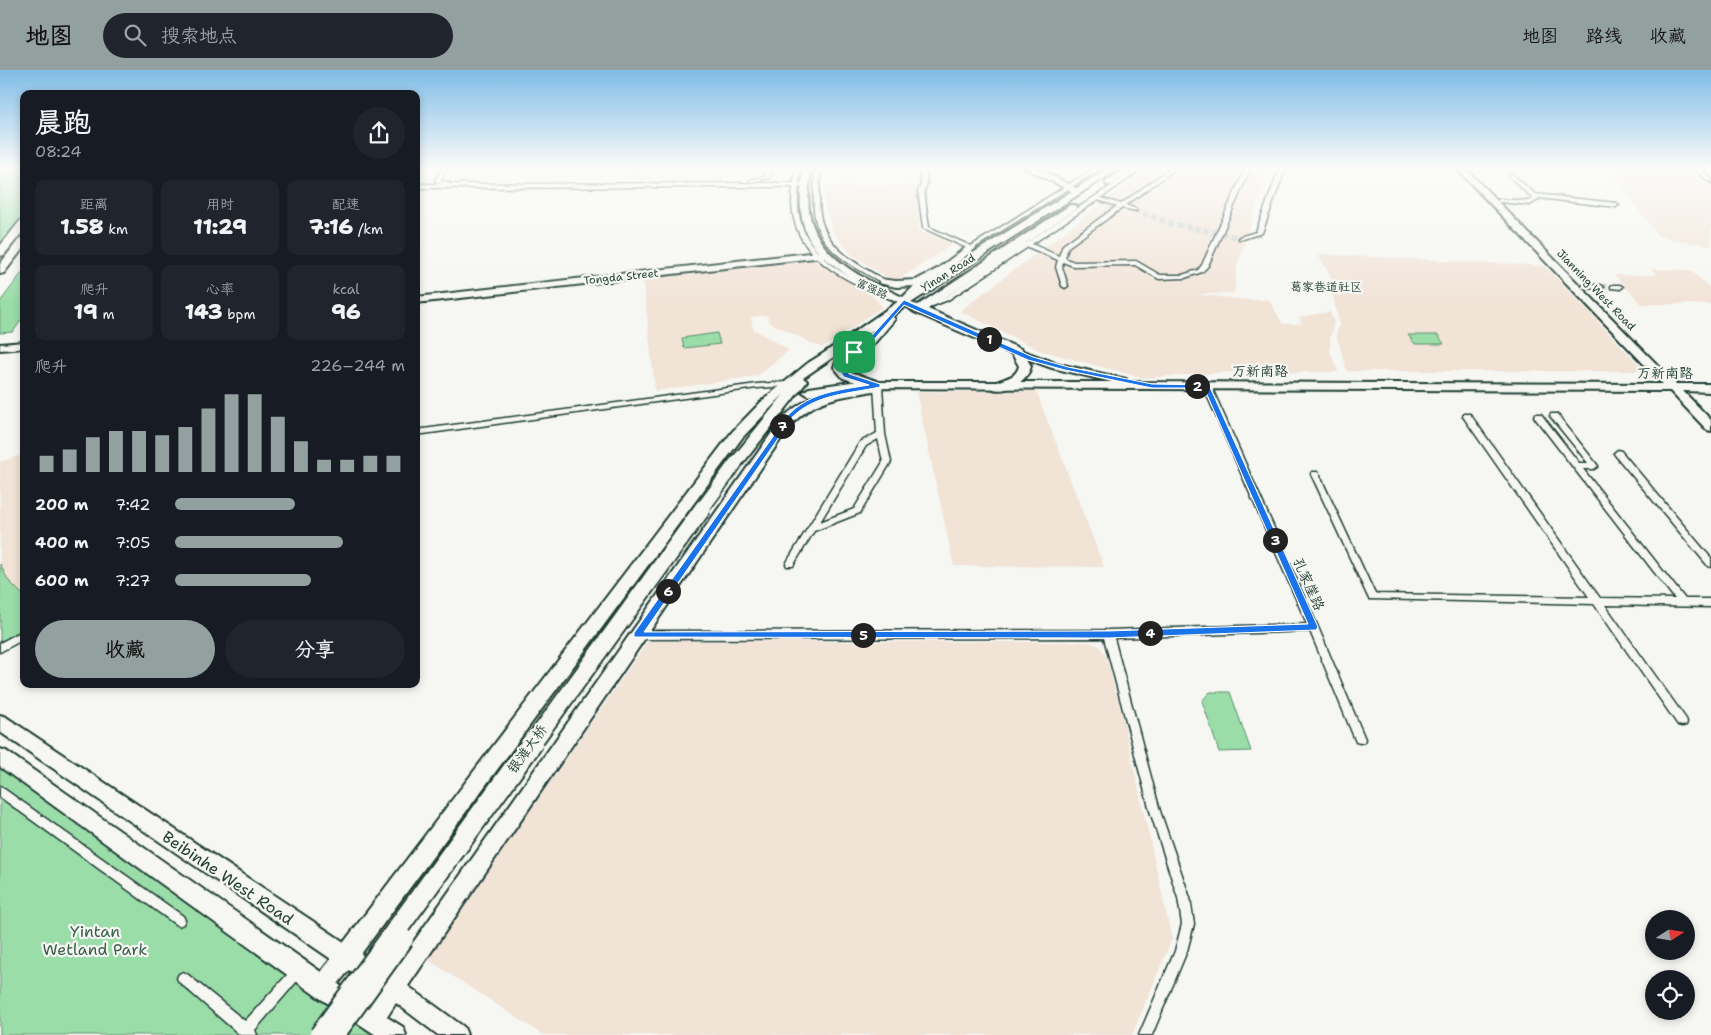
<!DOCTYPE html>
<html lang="zh">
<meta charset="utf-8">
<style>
:root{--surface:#171b24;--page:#20242c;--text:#f1f3f6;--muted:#9ea1a6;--accent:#92a19f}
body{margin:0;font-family:"Shantell Sans","LXGW WenKai TC",sans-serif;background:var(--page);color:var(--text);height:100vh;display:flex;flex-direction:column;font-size:19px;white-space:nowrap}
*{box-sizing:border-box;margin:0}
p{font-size:16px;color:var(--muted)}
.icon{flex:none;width:28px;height:28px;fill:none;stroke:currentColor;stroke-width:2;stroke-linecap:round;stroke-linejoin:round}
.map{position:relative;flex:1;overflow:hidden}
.drawer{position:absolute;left:20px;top:20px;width:400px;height:598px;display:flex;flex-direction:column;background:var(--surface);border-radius:10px;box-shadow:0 2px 8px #0003}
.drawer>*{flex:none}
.needle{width:32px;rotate:78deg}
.tools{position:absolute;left:1645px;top:840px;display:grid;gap:10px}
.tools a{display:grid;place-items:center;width:50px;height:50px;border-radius:50%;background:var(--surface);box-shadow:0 2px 8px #0003;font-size:25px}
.pin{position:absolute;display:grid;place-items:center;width:42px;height:42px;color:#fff;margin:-21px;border-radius:10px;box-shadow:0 2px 8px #0006}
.km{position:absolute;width:25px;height:25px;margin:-12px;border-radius:50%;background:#222;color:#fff;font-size:14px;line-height:25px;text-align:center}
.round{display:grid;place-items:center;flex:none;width:52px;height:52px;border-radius:26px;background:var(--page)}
.overview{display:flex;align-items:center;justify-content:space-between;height:85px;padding:0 15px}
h1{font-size:28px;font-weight:800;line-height:38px}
.stats{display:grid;grid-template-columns:repeat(3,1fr);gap:8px;height:85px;padding:5px 15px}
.stats div{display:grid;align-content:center;border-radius:10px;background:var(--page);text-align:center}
.stats b{font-size:21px;font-weight:800}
.stats small{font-size:14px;font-weight:400}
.stats p{font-size:14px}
.chart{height:140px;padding:10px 15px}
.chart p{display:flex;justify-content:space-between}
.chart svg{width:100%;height:90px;margin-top:5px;stroke:var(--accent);stroke-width:6}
.button{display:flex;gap:10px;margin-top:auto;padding:10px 15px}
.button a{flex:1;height:58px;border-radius:30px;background:var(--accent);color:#111;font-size:20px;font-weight:800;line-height:58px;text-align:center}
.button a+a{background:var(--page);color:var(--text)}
ul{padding:0 15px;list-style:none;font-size:16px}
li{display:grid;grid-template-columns:80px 60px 1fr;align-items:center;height:38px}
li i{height:12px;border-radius:6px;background:var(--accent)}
header{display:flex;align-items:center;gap:30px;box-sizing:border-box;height:70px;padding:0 25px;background:var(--accent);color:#111}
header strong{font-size:24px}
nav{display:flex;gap:28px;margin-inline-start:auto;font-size:18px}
.search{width:350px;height:45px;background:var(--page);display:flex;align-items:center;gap:12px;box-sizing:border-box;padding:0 18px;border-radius:28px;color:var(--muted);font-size:19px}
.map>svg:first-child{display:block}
</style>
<header>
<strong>地图</strong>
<div class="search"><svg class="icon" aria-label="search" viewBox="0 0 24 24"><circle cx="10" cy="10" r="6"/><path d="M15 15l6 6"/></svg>搜索地点</div>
<nav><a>地图</a><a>路线</a><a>收藏</a></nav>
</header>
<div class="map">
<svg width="1711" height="965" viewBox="0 0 1711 965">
<rect width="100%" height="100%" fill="#f6f6f2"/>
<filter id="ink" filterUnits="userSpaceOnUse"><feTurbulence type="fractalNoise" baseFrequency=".02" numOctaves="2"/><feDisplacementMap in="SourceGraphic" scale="10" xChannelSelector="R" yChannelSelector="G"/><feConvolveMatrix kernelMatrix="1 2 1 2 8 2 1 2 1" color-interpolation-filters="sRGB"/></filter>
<g filter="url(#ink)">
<g fill="#f1e3d6">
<path d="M 1269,97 L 1237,196 L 1234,223 L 1196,224 L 1245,230 L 1269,230 L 1283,254 L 1302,254 L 1299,247 L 1330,242 L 1334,252 L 1330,268 L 1330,282 L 1338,302 L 1229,302 L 1143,308 L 1039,280 L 960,241 L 1149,98 Z"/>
<path d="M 1607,97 L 1711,97 L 1711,176 L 1659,167 Z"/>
<path d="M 917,115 L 919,158 L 922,162 L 953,174 L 895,212 L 852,185 L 833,163 L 825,136 L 825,116 Z"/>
<path d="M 1318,184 L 1545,196 L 1645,301 L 1347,301 L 1336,264 L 1340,255 L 1330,215 L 1334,213 Z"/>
<path d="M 812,189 L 871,224 L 882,237 L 822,278 L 769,252 L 767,245 L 751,247 L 753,259 L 789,280 L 757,306 L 655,321 L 643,208 Z"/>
<path d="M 1651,199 L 1690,200 L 1711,219 L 1711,234 L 1642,234 L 1614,205 L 1657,205 Z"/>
<path d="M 1036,321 L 1104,497 L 954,496 L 916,322 Z"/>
<path d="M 24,384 L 24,526 L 8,510 L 0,494 L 0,392 Z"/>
<path d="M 648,571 L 1088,572 L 1099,576 L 1106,586 L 1122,645 L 1172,869 L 1132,965 L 543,965 L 427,889 Z"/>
</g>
<g fill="#9adda9" stroke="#5c8d6e">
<path d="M 0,97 L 24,97 L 24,146 L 0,176 Z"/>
<path d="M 24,200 L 24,246 L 13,262 L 0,263 L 0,232 Z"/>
<path d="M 717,263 L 720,274 L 684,278 L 682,268 Z"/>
<path d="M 1408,265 L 1438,265 L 1444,274 L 1415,274 Z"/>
<path d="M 0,494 L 8,510 L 24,526 L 24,558 L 0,572 Z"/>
<path d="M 1210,622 L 1230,622 L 1251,681 L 1219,682 L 1202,631 Z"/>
<path d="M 0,687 L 395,965 L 0,965 Z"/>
</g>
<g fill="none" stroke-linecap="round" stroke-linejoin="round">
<g stroke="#cbd1cc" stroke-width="6" stroke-dasharray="6 3" stroke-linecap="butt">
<path d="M 1134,140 L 1173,154 L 1241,168"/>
<path d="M 1601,217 L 1613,217"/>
</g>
<defs>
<g id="street">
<path d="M 443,97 L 448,97 L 441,109 L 441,111 L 449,112 L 449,114 L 794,113 L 795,97 L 801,97 L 799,113 L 805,113 L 808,115 L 805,117 L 799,117 C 792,165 821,193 862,213 C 872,218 884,221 893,227 L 890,229 L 888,228 C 837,208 784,181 793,117 L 416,118 L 416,114 L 444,114 L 437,113 L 435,109 Z"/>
<path d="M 620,97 L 639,97 L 637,99 Z"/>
<path d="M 766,97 L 772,97 L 770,108 L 750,112 L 750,110 L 765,106 Z"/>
<path d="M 815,97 L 821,97 C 820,113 818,128 820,144 C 825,178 858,195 885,210 L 885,212 L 881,212 C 851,196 817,178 814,141 C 813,126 815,112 815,97 Z"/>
<path d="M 919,97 L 925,97 L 927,114 L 924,121 L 929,157 L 971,176 L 1096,97 L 1103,97 L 971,180 L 923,158 L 918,121 L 921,114 Z"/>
<path d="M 1139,97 L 1145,97 L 1101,128 L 1121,134 L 1172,97 L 1178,97 L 1126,135 L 1136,139 L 1136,141 L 1122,138 L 1068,177 L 1065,188 L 1074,192 L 1136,191 L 1160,205 L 1182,205 L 1198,200 L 1202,195 L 1246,97 L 1251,97 L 1208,196 L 1202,202 L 1185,208 L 1159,209 L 1135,195 L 1073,196 L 1063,192 L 1062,197 L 1068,216 L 1065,218 L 1062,216 L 1056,197 L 1058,190 L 1028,177 L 948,230 L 930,237 L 927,235 L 944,228 L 1023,174 L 1024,173 L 1027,172 ZM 1098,130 L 1117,136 L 1063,175 L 1059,186 L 1032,174 Z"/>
<path d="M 1280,97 L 1286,97 L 1262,163 L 1243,169 L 1239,169 L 1239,167 L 1256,162 Z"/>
<path d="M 1691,97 L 1697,97 L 1711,108 L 1711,113 Z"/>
<path d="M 1511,103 L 1535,124 L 1616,133 L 1619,135 L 1616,137 L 1538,128 L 1538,130 L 1530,135 L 1498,132 L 1497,131 L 1500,129 L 1529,131 L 1533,129 L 1509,106 L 1509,104 Z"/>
<path d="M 1584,215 L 1601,215 L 1604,217 L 1601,219 L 1582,218 L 1582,216 Z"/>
<path d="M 1613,215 L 1620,215 L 1623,217 L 1620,219 L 1611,218 L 1611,216 Z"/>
<path d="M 786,312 L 790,314 L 789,316 L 757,318 L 416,365 L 416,360 L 757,314 Z"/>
<path d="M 875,314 L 878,314 L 882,316 L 885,364 L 891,392 L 860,443 L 814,461 L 793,496 L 787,496 L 786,494 L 787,492 L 860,372 L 877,363 L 874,316 ZM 878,369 L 883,392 L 854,439 L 820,452 L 866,376 Z"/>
<path d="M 1204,314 L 1207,314 L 1211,316 L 1318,557 L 1365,669 L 1364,672 L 1360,673 L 1356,672 L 1310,561 L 1114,568 L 1160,741 L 1190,828 L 1194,854 L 1187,881 L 1152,965 L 1139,965 L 1175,881 L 1182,854 L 1178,828 L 1150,741 L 1104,568 L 637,569 L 634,568 L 632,565 L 634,562 L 637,561 L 1108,560 L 1307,554 L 1203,316 Z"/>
<path d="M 1464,344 L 1470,344 L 1600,528 L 1675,529 L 1535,348 L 1534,346 L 1535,344 L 1541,344 L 1579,393 L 1588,393 L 1550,346 L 1551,344 L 1557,344 L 1598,396 L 1594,399 L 1583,399 L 1685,529 L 1711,529 L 1711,537 L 1605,535 L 1686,649 L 1687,652 L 1686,655 L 1682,656 L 1678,655 L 1594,534 L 1369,529 L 1311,404 L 1312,402 L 1318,402 L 1319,404 L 1375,524 L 1589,527 L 1464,348 L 1463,346 Z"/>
<path d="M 1618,380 L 1621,381 L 1711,488 L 1711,497 L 1708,496 L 1615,385 L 1614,383 Z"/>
<path d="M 24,560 L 24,569 L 0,582 L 0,573 Z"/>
<path d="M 0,716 L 183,846 L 185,850 L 183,854 L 179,856 L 175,854 L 0,727 Z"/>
<path d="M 300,893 L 304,895 L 306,899 L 304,903 L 255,960 L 257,965 L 240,965 L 179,912 L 177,908 L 179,904 L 183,902 L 187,904 L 245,951 L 296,895 Z"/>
</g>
<g id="secondary">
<path d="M 803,97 L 811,97 C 810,111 807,126 809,140 C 815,188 864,209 903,227 L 914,216 L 896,217 L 879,213 L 879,209 L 896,211 L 916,210 L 937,199 L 968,176 L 974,176 L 976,178 L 944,203 L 930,211 L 908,234 L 904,235 L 853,210 L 823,187 L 416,233 L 416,227 L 818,182 C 796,156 800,129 803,97 Z"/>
<path d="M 1023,97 L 1035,97 L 1082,121 L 1078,124 L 1075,123 Z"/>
<path d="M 1455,97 L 1464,97 L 1676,314 L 1711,314 L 1711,322 L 1683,321 L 1711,350 L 1711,361 L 1707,360 L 1670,321 L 851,318 L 809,326 L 803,322 L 809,318 L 851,312 L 1112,312 L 1052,298 L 1013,284 L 1011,282 L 1013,280 L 1017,279 L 1059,294 L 1126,309 L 1127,312 L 1663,314 Z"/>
<path d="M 24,272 L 24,278 L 0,280 L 0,274 Z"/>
</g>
<g id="primary">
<path d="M 1110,97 L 1121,97 L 911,233 L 918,235 L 1070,135 L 1076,135 L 1076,139 L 928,239 L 1021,279 L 1031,296 C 1028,311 1008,323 993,319 L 991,316 C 1000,307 1015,311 1019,296 L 1012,284 L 914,242 L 906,236 L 892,246 L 895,249 L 872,276 L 848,292 L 846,297 L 851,302 L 882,313 L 884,316 L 882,319 C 842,329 821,323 789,357 L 408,916 L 464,957 L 467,965 L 438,965 L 396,933 L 387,947 L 403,957 L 406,965 L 376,965 L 315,925 L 0,697 L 0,679 L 6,681 L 321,902 L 331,889 L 0,662 L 0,645 L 6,647 L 344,872 L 732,362 L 763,330 L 808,293 L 824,283 L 916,219 ZM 873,260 C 862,273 838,283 834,297 L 843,308 L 862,314 C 830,319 803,327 780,351 L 391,904 L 361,884 L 742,368 L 784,324 L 730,391 L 728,394 L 730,397 L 740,397 L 805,314 L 807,311 L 803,308 ZM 349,900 L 379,921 L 369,935 L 338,914 Z"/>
<path d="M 1127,97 L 1138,97 L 1112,115 L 1106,115 L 1106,111 Z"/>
<path d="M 24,150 L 24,160 L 4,185 L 0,186 L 0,176 L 20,151 Z"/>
<path d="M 24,167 L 24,177 L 4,203 L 0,204 L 0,194 L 20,168 Z"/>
</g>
</defs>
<use href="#street" stroke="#1f3d34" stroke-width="3"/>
<use href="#secondary" stroke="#1f3d34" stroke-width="4"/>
<use href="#primary" stroke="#1f3d34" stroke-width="4"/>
<use href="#street" fill="#f6f6f2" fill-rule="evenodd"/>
<use href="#secondary" fill="#f6f6f2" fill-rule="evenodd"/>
<use href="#primary" fill="#f6f6f2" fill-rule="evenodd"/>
<defs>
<path id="primary-bridge-far2" d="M 702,439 L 735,394"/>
<path id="primary-bridge-far1" d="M 532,674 L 703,438"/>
<g id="primary-bridge">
<path d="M 320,965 L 533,672"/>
<path d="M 334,965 L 403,869"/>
</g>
</defs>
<use href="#primary-bridge-far2" stroke="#1f3d34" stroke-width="16" stroke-linecap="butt"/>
<use href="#primary-bridge-far1" stroke="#1f3d34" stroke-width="20" stroke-linecap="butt"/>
<use href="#primary-bridge" stroke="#1f3d34" stroke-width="24" stroke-linecap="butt"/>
<use href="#primary-bridge-far2" stroke="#f6f6f2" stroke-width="13"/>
<use href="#primary-bridge-far1" stroke="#f6f6f2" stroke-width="16"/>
<use href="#primary-bridge" stroke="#f6f6f2" stroke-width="20"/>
</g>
</g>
<linearGradient id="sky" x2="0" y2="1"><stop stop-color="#80bce7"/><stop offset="0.42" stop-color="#fbfbf9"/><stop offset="1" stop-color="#fbfbf9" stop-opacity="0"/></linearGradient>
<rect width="1711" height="233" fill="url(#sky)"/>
<path fill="#1a73e8" stroke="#fff" fill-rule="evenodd" d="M 904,230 L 1033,287 L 1068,297 L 1152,314 L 1209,315 L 1318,557 L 1316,560 L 1108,568 L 634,567 L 634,563 L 772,368 C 795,325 825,322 869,315 L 844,307 L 837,296 L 840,289 L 866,272 ZM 904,235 L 1028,290 L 1065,300 L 1152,318 L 1204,318 L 1308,554 L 1108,561 L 644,562 L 777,370 C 781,365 783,358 787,353 C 810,324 848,324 880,317 L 880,314 L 849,304 L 843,296 L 845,291 L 870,274 Z"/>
<g text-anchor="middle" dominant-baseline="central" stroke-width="4.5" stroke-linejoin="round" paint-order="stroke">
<g font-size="11" fill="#1f3d34" stroke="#f6f6f2">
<text transform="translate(948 203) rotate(-32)">Yinan Road</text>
<text transform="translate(621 207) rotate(-6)">Tongda Street</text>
<text transform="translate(872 219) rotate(25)">富强路</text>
<text transform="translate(1596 220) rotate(46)">Jianning West Road</text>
</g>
<g font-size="12" fill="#1f3d34" stroke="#f6f6f2">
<text x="1326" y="217">葛家巷道社区</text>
</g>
<g font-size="14" fill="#1f3d34" stroke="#f6f6f2">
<text x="1260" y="301">万新南路</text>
<text x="1665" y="303">万新南路</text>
<text transform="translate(1309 514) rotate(66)">孔家崖路</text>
<text transform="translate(527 679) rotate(-54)">银滩大桥</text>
</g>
<g font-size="16" fill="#1f3d34" stroke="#f6f6f2">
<text transform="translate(228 808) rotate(34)">Beibinhe West Road</text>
</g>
<g font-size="16" fill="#385d4b" stroke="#f6f6f2">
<text x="95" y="861">Yintan<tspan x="95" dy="18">Wetland Park</tspan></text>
</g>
</g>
</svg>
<div class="tools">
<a><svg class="needle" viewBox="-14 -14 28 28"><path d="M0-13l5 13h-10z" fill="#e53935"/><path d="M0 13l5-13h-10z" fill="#9ea1a6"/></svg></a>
<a><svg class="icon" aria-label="locate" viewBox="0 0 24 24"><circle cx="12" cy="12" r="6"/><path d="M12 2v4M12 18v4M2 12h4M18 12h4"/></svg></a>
</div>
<div class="pin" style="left:854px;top:282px;background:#1e9e55"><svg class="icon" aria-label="arrive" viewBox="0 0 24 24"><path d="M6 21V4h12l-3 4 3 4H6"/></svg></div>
<b class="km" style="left:989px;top:269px">1</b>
<b class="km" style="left:1197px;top:316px">2</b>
<b class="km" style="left:1275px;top:470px">3</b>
<b class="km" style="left:1150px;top:563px">4</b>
<b class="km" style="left:863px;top:565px">5</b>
<b class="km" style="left:668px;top:521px">6</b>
<b class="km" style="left:782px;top:356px">7</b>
<section class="drawer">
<div class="overview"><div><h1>晨跑</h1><p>08:24</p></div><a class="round"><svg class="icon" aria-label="share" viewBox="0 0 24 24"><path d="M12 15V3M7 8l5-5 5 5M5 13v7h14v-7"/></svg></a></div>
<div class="stats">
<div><p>距离</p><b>1.58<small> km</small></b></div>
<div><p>用时</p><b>11:29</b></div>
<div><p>配速</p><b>7:16<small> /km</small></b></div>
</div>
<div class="stats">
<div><p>爬升</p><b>19<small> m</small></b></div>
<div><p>心率</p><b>143<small> bpm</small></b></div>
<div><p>kcal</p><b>96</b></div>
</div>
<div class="chart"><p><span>爬升</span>226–244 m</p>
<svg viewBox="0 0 160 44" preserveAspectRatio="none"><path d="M5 44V36M15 44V33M25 44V27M35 44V24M45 44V24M55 44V26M65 44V22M75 44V13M85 44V6M95 44V6M105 44V17M115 44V29M125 44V38M135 44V38M145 44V36M155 44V36"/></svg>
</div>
<ul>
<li><b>200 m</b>7:42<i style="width:52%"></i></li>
<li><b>400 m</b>7:05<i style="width:73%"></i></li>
<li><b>600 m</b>7:27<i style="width:59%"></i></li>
</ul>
<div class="button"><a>收藏</a><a>分享</a></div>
</section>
</div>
